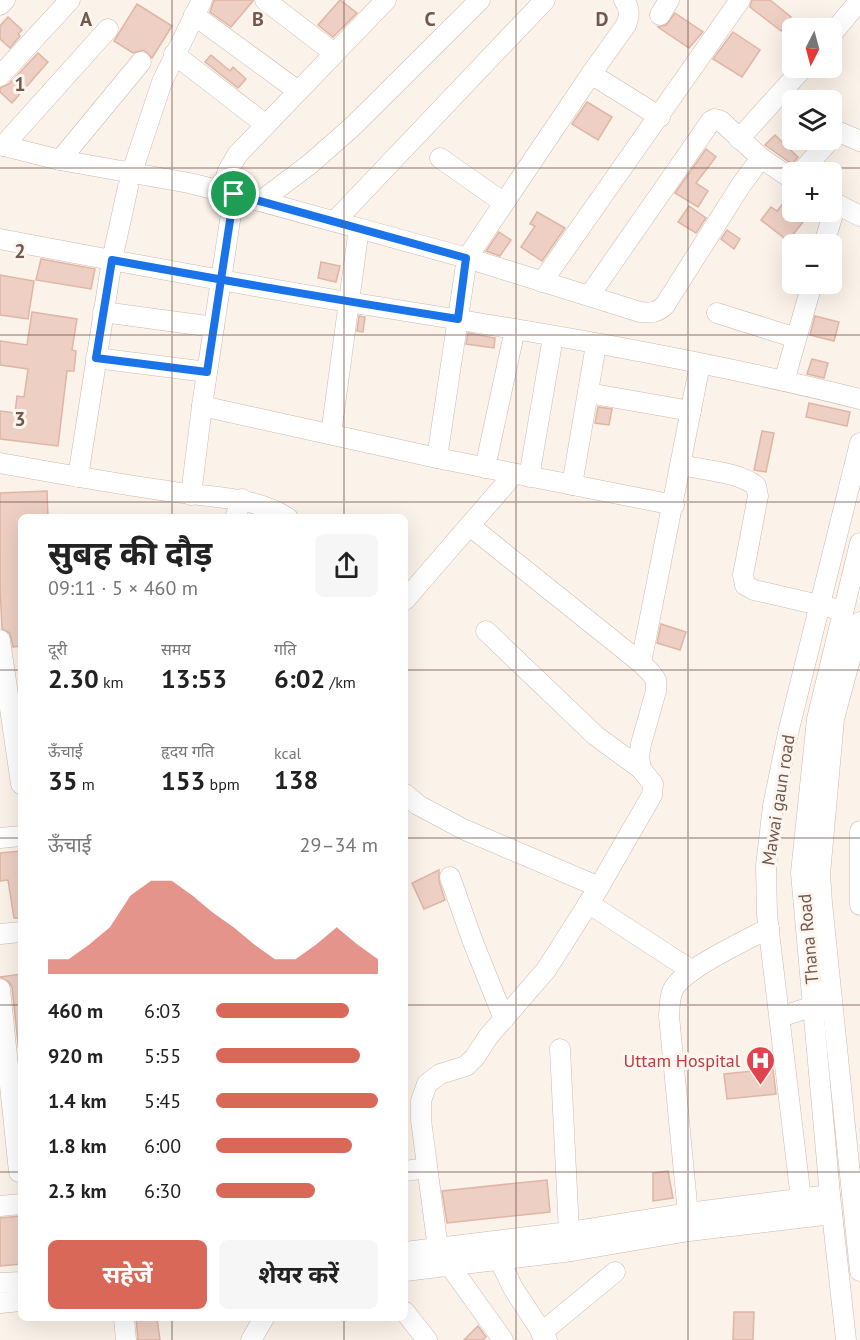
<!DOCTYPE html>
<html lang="hi">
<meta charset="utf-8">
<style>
:root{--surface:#fff;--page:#f6f6f6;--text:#222;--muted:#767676;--accent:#d96859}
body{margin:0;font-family:"PT Sans","Noto Sans Devanagari",sans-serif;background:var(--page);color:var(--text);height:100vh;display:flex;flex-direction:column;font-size:22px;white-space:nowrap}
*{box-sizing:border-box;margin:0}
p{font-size:20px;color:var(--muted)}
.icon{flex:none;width:33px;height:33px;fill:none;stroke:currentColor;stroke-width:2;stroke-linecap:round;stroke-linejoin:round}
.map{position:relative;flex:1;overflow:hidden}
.details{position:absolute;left:18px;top:514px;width:390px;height:807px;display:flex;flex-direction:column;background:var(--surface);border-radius:9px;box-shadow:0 6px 24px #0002}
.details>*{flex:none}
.needle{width:39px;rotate:186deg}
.fabs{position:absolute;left:782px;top:18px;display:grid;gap:12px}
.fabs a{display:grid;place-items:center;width:60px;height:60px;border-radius:9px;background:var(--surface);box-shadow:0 6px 24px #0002;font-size:30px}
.pin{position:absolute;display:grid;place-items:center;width:51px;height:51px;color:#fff;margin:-26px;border:3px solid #fff;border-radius:50%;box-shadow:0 2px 6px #0007}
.round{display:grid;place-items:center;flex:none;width:63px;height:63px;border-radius:9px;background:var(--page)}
.head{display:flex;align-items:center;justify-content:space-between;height:102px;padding:0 30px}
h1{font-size:33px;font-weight:700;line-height:45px}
.metrics{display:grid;grid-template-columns:repeat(3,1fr);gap:9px;height:102px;padding:6px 30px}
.metrics div{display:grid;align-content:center}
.metrics b{font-size:26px;font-weight:700}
.metrics small{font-size:16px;font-weight:400}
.metrics p{font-size:16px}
.chart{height:168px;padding:12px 30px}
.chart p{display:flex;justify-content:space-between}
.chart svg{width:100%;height:108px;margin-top:6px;fill:var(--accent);opacity:.7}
.cta{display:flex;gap:12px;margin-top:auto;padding:12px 30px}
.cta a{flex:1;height:69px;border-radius:9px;background:var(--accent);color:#fff;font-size:24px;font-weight:700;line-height:69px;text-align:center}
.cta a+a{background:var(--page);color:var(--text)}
ul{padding:0 30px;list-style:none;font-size:20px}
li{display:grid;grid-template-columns:96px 72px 1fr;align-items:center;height:45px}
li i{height:15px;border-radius:8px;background:var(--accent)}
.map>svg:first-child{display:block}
</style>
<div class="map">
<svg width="860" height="1340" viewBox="0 0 860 1340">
<rect width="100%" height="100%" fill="#fbf2e9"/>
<g fill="#eecfc3" stroke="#dfb5a5" stroke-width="1.5">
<path d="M 214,0 L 253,0 L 253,1 L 231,27 L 210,12 Z"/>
<path d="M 340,0 L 357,13 L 333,37 L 318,25 Z"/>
<path d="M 752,0 L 770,0 L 791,17 L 781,31 L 750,7 Z"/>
<path d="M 137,4 L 172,26 L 152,58 L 144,50 L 133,53 L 114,41 Z"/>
<path d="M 675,13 L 703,32 L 689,48 L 658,27 L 666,25 Z"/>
<path d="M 8,17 L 22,30 L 18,34 L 20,36 L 10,48 L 0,39 L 0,26 Z"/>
<path d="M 733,32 L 760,50 L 742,77 L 713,59 Z"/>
<path d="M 38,53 L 48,62 L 12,103 L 0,92 L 0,88 L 9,84 Z"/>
<path d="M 211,55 L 230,71 L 233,67 L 246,79 L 238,88 L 205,62 Z"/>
<path d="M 587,102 L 612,117 L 598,140 L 572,124 Z"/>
<path d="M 775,135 L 798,157 L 792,164 L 765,145 Z"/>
<path d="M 706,149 L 716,157 L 696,183 L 708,191 L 698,207 L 675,193 Z"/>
<path d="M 792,192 L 792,212 L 811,212 L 788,241 L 761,220 L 771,207 L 777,211 Z"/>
<path d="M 689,206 L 706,218 L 696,233 L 678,222 Z"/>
<path d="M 537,212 L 565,228 L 542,261 L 521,247 L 535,226 L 530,224 Z"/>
<path d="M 727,230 L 740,239 L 734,249 L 721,239 Z"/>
<path d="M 499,232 L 511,240 L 500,256 L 486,251 Z"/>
<path d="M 41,259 L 95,269 L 91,289 L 36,280 Z"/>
<path d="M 321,262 L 340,266 L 336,282 L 318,278 Z"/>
<path d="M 0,275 L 34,281 L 28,319 L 0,315 Z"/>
<path d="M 32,312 L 77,319 L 72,350 L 76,351 L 74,371 L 67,371 L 58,446 L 0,439 L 0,411 L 15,413 L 17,396 L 24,397 L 28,369 L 0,365 L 0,341 L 27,345 Z"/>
<path d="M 359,316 L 365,317 L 363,332 L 357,331 Z"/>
<path d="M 815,316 L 839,322 L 834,341 L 810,335 Z"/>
<path d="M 468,333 L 495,338 L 494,348 L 466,344 Z"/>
<path d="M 812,359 L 828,363 L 824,378 L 807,374 Z"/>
<path d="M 809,403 L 850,412 L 847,426 L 806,417 Z"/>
<path d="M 598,407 L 612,409 L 609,425 L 595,423 Z"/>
<path d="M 762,431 L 774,433 L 766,472 L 754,470 Z"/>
<path d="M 47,491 L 48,518 L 21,518 L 21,646 L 13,647 L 10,633 L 2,629 L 0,586 L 0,493 Z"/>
<path d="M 661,624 L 686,632 L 680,650 L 657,643 Z"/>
<path d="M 21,851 L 21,918 L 14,918 L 8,880 L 0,881 L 0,853 Z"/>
<path d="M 439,870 L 439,881 L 445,900 L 424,909 L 412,883 Z"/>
<path d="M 21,974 L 21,1052 L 19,1052 L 12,987 L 9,982 L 0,977 Z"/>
<path d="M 773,1069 L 776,1094 L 727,1099 L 724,1074 Z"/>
<path d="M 668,1171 L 673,1198 L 653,1201 L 653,1173 Z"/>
<path d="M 547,1180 L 550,1212 L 447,1223 L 442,1191 Z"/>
<path d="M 20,1216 L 21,1264 L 0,1266 L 0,1218 Z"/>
<path d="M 734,1312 L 754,1312 L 753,1340 L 733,1340 Z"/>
<path d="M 136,1318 L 157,1318 L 160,1340 L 138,1340 Z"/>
<path d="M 478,1326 L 486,1337 L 483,1340 L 464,1340 Z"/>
</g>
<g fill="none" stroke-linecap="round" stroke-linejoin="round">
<defs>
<g id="minor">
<path d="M 265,0 L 334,53"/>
<path d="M 0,5 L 5,0"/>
<path d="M 194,15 L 298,91"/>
<path d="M 660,15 L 669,0"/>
<path d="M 831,35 L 860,0"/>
<path d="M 174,54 L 266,125"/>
<path d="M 591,74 L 626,25 C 630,15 630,9 624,0"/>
<path d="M 0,76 L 70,0"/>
<path d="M 660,117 L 591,74 L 467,258 L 437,458 L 674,505"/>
<path d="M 831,138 L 839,132 L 860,141"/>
<path d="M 739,139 L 803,68"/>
<path d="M 0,145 L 60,160 L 189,183 L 234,194 L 467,258 L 640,312 C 651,313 657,313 665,305 L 741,185 L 761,158 L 792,179"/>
<path d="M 3,146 L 108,29"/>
<path d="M 440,158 L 504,203"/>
<path d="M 60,160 L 141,62"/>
<path d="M 132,172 L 162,82 L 202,0"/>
<path d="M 801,172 L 830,140"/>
<path d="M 221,191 L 228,171 L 237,155 L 386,0"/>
<path d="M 261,201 L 310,164 L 351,128 L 480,0"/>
<path d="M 831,201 L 860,216"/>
<path d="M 335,221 L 545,0"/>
<path d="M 0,239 C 116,261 232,283 348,302 C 519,329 692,357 860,399"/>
<path d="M 824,244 L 836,204"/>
<path d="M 542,282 L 740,0"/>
<path d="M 589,296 L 711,121 L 715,119 L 721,121 L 761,158"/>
<path d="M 103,312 L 214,327"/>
<path d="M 717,313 L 796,338"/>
<path d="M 96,358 L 207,372"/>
<path d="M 784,381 L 812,284"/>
<path d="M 588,393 L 691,411"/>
<path d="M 202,406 L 234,194"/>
<path d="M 331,434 L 358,235"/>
<path d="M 0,463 C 56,473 112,483 168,491 C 210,498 251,495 288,518"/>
<path d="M 681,465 C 703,470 739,472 756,486 L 758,496 L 743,575 L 745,585 L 754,590 L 832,608"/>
<path d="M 485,468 L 515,329"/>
<path d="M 78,477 L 112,260 L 128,187"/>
<path d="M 529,477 L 553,337"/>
<path d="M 572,485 L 596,345"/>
<path d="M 191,495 L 202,406 L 437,458"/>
<path d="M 235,518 L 242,499"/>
<path d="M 470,526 L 641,663"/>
<path d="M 405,600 L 514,474"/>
<path d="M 860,622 L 834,719 L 820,874 L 822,903 L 860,1271"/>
<path d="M 486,631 L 596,736 L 641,769"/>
<path d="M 0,640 L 21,784"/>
<path d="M 405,794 L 418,805 L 463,829 L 599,887"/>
<path d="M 860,831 L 860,905"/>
<path d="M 0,838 L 21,836"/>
<path d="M 450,877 L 473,942 L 504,1019"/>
<path d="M 588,903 L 691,970"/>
<path d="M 0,934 L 21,932"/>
<path d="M 0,989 L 19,1172"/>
<path d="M 780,1017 L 814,1006 L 827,1005"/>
<path d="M 560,1049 L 569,1232"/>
<path d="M 405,1171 L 427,1168"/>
<path d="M 801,1199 L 767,915 L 766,866 L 773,806 L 788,733 L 860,443"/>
<path d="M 0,1206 L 21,1204"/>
<path d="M 689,1225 L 669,1016 C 670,1006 669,993 676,985 C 692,965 745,941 769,928"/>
<path d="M 405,1252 L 569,1232 L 688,1213 L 830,1195"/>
<path d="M 499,1259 L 513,1288 L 547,1340"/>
<path d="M 405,1271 L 572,1251 L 689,1231 L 832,1214"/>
<path d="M 0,1283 L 21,1282"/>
<path d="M 0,1303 L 21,1301"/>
<path d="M 405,1312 L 427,1340"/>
<path d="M 124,1318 L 126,1340"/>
<path d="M 541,1333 L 615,1272"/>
<path d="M 251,1340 L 264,1318"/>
<path d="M 503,1340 L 438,1249 L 421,1120 L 421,1101 L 427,1084 L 440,1074 L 466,1066 L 475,1057 L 488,1037 L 546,970 L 599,887 L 652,795 L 653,784 L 641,769 L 639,757 L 641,744 L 656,691 L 656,680 L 651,673 L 641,663 L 700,364"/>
<path d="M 846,1340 L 830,1195 L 801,873 L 817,719 L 860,543"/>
</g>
</defs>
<use href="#minor" stroke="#ccb9af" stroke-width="21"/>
<use href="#minor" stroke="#fff" stroke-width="20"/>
</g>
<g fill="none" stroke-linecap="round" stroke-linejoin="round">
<defs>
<path id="route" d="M 234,194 L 207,372 L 96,358 L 112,260 C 227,281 343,301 458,319 L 466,258 L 234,194"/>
</defs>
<use href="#route" stroke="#fff" stroke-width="12"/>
<use href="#route" stroke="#1a73e8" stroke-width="8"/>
</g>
<path fill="none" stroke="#73584f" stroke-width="1.5" stroke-opacity="0.55" d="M 172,0 L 172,518M 344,0 L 344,518M 516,0 L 516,1340M 688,0 L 688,1340M 0,168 L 860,168M 0,335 L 860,335M 0,502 L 860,502M 0,670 L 21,670M 405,670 L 860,670M 0,838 L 21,838M 405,838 L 860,838M 0,1005 L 21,1005M 405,1005 L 860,1005M 0,1172 L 21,1172M 405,1172 L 860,1172M 172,1318 L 172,1340M 344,1318 L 344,1340"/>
<defs>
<symbol id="hospital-pin" viewBox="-11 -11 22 30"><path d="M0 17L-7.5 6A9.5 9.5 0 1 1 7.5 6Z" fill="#e0444e" stroke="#fdf6ef"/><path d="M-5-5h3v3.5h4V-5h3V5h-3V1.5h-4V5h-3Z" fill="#fff"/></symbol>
</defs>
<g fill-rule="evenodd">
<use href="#hospital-pin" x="744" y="1044" width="33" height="45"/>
</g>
<g text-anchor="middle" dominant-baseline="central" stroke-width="6" stroke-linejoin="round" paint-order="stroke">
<g font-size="18" fill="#73584f" stroke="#fdf6ef">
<text transform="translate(778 800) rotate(-81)">Mawai gaun road</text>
<text transform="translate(808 939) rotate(-95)">Thana Road</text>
</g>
<g font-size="18" fill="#be3a42" stroke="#fdf6ef" text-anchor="end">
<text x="740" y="1060">Uttam Hospital</text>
</g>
</g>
<g font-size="20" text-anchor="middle" font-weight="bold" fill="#73584f" stroke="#fdf6ef" stroke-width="6" stroke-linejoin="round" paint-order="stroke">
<text x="86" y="26">A</text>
<text x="258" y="26">B</text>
<text x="430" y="26">C</text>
<text x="602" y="26">D</text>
<text x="20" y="91">1</text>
<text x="20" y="258">2</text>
<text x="20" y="426">3</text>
</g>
</svg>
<div class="fabs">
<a><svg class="needle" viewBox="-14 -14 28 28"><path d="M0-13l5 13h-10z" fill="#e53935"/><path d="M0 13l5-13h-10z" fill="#767676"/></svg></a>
<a><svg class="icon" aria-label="layers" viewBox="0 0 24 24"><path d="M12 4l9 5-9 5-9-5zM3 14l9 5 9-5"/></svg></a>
<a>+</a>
<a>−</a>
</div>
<div class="pin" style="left:234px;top:194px;background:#1e9e55"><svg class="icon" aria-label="arrive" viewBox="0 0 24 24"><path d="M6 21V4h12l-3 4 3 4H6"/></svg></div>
<section class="details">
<div class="head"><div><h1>सुबह की दौड़</h1><p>09:11 · 5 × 460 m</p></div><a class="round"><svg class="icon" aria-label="share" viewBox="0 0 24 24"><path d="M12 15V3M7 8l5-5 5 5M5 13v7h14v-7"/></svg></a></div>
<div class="metrics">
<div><p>दूरी</p><b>2.30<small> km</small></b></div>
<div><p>समय</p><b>13:53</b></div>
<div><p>गति</p><b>6:02<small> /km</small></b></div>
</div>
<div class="metrics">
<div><p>ऊँचाई</p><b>35<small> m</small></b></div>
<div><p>हृदय गति</p><b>153<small> bpm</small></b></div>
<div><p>kcal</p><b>138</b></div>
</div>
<div class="chart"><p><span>ऊँचाई</span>29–34 m</p>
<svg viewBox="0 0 160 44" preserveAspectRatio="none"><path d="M0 44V38L10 38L20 32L30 25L40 12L50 6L60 6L70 12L80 19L90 25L100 32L110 38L120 38L130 32L140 25L150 32L160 38V44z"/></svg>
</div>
<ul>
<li><b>460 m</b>6:03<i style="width:82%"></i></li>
<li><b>920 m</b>5:55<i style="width:89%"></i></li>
<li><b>1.4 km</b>5:45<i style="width:100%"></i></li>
<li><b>1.8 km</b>6:00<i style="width:84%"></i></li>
<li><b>2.3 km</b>6:30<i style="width:61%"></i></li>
</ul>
<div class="cta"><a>सहेजें</a><a>शेयर करें</a></div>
</section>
</div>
